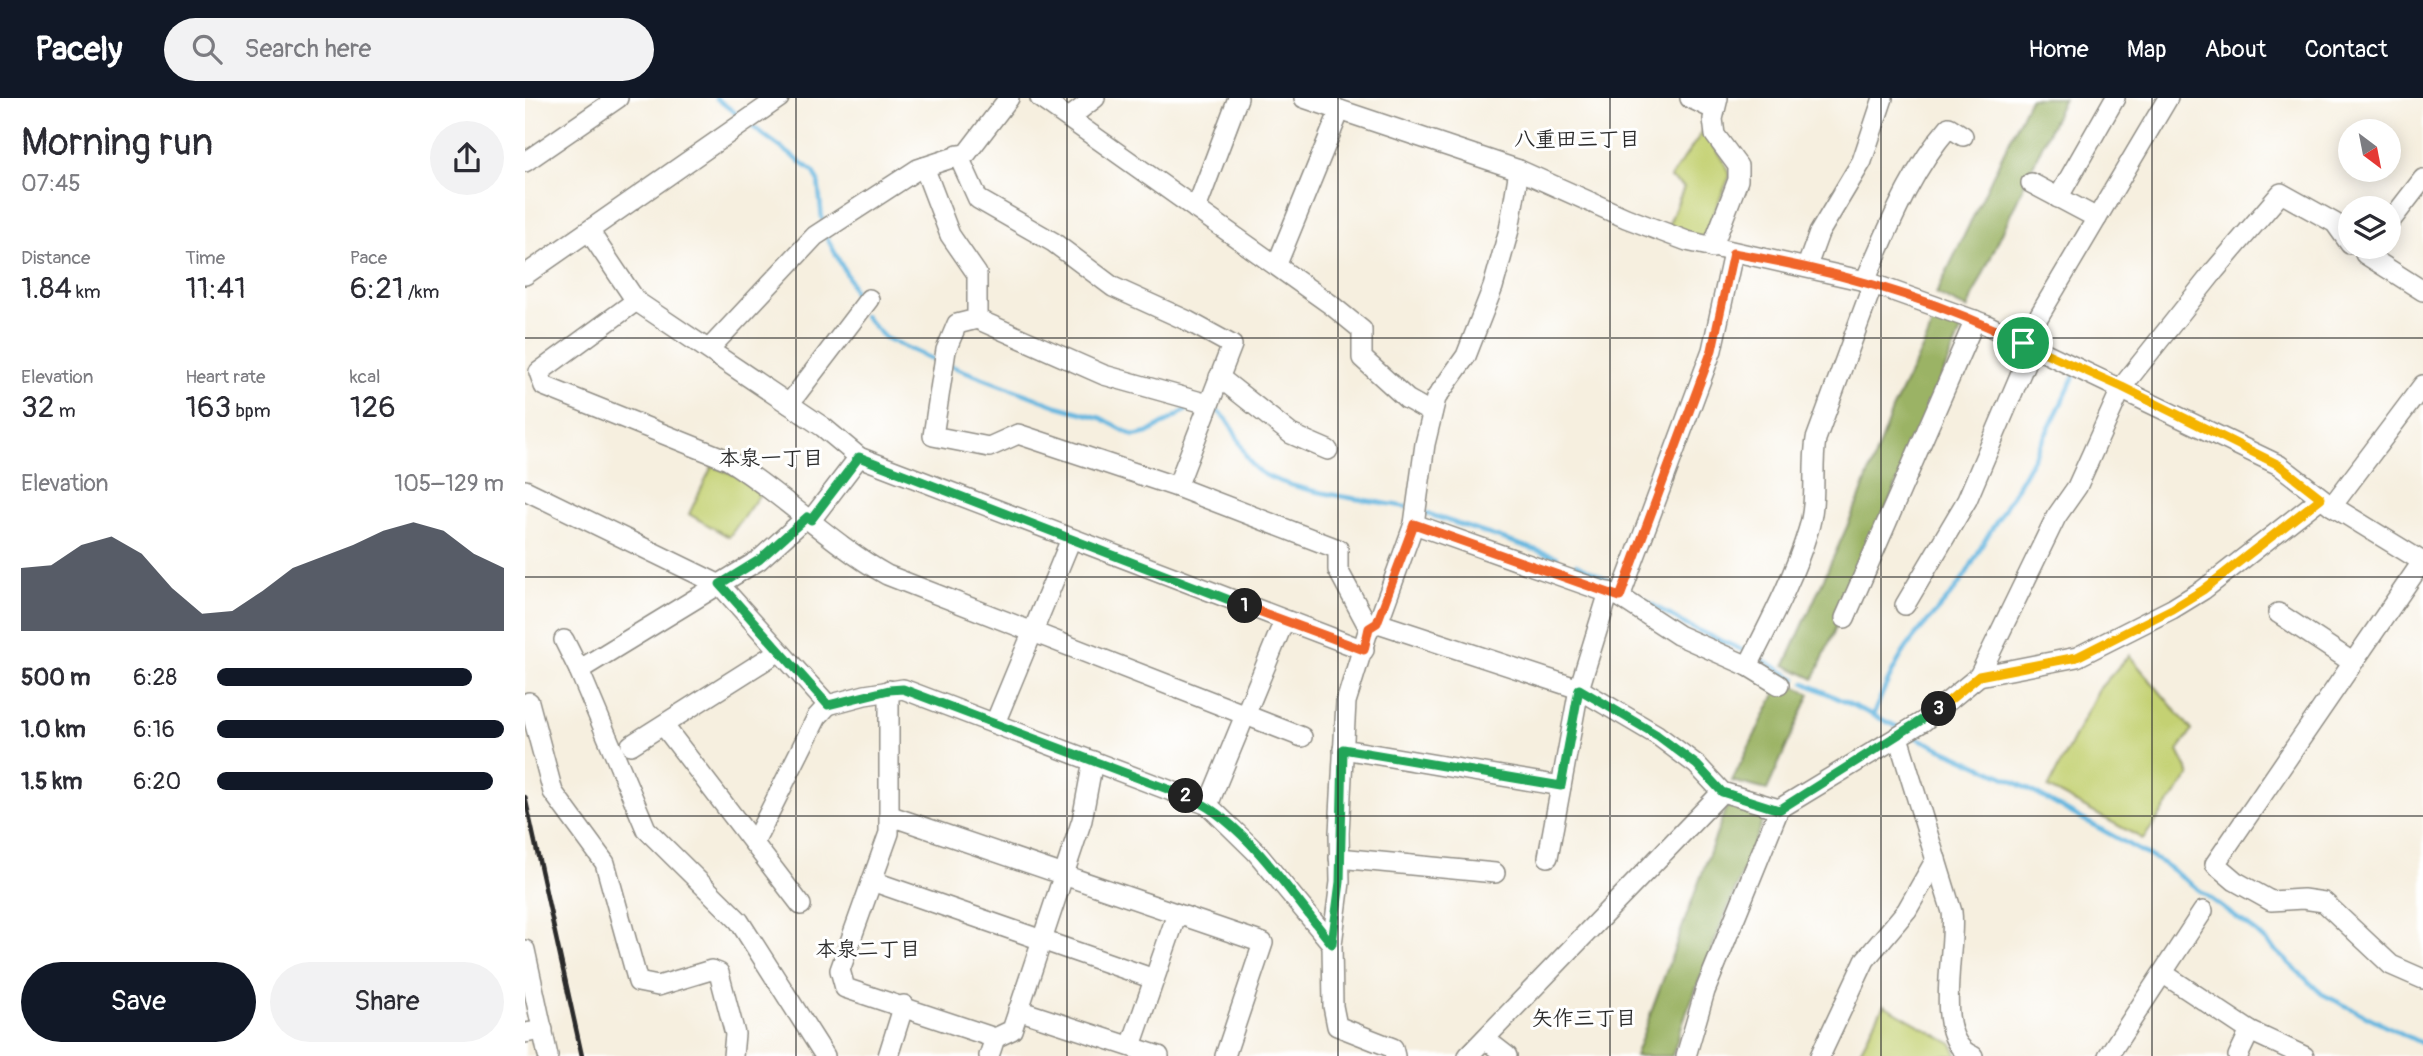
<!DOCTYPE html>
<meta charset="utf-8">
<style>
:root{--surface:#fff;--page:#f2f2f3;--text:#2b2b33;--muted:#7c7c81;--accent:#111827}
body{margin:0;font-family:Pangolin,"Klee One",sans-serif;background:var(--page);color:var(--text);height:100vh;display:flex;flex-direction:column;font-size:26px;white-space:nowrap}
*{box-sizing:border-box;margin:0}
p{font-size:23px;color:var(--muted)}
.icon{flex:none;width:38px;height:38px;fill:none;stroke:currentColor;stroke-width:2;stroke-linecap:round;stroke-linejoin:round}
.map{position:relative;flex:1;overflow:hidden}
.side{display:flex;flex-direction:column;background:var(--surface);width:525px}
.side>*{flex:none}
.needle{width:46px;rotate:148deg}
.buttons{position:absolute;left:1813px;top:21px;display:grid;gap:14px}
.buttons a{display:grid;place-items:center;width:63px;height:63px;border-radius:50%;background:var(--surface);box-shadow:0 4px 18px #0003;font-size:35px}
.pin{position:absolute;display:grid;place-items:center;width:60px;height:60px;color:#fff;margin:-30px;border:4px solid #fff;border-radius:50%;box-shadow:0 2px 7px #0007}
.km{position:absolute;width:35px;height:35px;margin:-18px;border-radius:50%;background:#222;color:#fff;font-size:19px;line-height:35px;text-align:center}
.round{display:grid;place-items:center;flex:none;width:74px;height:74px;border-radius:37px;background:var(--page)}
.head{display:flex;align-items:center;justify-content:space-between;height:119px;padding:0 21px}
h1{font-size:38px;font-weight:600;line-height:52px}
.metrics{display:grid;grid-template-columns:repeat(3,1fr);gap:10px;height:119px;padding:7px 21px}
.metrics div{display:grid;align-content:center}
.metrics b{font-size:30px;font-weight:600}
.metrics small{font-size:19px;font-weight:400}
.metrics p{font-size:19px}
.chart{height:196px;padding:14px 21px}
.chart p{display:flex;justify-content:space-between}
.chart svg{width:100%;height:126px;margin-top:7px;fill:var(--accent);opacity:.7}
.button{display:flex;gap:14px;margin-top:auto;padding:14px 21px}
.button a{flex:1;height:80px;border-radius:42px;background:var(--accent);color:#fff;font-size:28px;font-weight:600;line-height:80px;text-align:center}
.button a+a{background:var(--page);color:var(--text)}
ul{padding:0 21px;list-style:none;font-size:23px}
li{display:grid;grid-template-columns:112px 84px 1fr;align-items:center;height:52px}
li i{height:18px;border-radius:9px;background:var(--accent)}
header{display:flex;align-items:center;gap:42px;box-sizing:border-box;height:98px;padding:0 35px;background:var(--accent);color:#fff}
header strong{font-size:33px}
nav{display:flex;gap:38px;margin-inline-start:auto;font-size:24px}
.search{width:490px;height:63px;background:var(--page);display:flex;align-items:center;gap:18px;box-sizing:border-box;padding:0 24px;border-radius:38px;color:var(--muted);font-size:26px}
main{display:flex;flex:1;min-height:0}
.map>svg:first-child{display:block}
</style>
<header>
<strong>Pacely</strong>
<div class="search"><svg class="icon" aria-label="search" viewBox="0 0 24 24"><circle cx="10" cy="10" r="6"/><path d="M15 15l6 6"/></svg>Search here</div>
<nav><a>Home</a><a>Map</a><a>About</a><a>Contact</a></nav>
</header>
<main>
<section class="side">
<div class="head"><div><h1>Morning run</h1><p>07:45</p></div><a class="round"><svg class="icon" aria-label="share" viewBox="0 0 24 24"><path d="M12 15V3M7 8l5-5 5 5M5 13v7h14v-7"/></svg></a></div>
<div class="metrics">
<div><p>Distance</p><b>1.84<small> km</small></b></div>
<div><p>Time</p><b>11:41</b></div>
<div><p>Pace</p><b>6:21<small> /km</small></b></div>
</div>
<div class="metrics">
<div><p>Elevation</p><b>32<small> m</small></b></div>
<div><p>Heart rate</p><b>163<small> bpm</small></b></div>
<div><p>kcal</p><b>126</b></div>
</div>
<div class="chart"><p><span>Elevation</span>105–129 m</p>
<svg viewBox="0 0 160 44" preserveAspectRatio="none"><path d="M0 44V22L10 21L20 14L30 11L40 17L50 29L60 38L70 37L80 30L90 22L100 18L110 14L120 9L130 6L140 9L150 17L160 22V44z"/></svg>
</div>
<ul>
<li><b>500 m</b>6:28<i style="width:89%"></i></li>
<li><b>1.0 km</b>6:16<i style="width:100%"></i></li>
<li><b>1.5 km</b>6:20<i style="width:96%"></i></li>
</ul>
<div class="button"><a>Save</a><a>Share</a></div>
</section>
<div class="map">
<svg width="1898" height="958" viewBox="0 0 1898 958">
<rect width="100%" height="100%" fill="#fff"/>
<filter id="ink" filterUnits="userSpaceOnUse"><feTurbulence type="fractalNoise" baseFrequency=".0143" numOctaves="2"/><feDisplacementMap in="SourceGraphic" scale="14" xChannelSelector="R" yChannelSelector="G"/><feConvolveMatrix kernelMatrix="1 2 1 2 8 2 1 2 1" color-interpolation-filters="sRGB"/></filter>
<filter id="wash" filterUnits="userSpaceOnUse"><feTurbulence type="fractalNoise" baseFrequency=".00686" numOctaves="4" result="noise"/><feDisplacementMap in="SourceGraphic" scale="28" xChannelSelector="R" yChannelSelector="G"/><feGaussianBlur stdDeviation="1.57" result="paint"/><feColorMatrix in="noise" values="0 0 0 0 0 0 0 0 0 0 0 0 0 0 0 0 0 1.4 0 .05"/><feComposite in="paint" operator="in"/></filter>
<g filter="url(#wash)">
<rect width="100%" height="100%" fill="#f6efdf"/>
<g fill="#c4d173" stroke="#787e4f" stroke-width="2">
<path d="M 1178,33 L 1198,61 L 1205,78 L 1177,142 L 1143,128 L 1159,89 L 1145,80 Z"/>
<path d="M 187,368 L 210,377 L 235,396 L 204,439 L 164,416 Z"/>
<path d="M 1604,557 L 1667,632 L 1653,653 L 1665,677 L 1618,741 L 1523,690 L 1573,592 Z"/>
<path d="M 1359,907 L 1427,946 L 1433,958 L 1332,958 Z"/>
</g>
<g fill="#9bb365" stroke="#636f48" stroke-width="2">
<path d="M 1505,0 L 1539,0 L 1442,211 L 1411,196 Z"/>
<path d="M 1410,214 L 1439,226 L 1289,581 L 1260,567 L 1334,402 L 1367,312 L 1403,239 Z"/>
<path d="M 1257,582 L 1285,596 L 1242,692 L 1207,683 Z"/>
<path d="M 1208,708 L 1235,718 L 1238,722 L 1159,921 L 1147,958 L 1110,958 L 1201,710 Z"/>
</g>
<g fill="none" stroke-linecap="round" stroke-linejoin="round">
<g stroke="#64b6df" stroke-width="4.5">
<path d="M 191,0 L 213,17"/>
<path d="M 228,29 L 289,74 L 293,82 L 297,121"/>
<path d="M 301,138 L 324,181 L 333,206"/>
<path d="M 339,218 L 360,240 L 409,262"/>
<path d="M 426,268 L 532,308 L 576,320 L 609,338 L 623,335 L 663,311"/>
<path d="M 689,311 C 712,323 713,352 729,369 C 752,393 847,402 881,409"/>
<path d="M 900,415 L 1032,459"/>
<path d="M 1051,466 L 1086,483"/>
<path d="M 1106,494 L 1163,528 L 1222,554"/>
<path d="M 1238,562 L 1271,581"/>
<path d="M 1280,585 L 1373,629"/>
<path d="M 1348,617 C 1360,589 1372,560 1391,537 C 1407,517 1425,501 1439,479 C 1448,466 1454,451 1463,437 C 1495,386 1524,334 1549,278"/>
<path d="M 1390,639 L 1490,684 L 1639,766 L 1731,834 L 1797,896 L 1898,946"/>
</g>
</g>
</g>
<g filter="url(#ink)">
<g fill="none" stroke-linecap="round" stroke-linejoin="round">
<defs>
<g id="minor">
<path d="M 515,0 L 805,206 L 837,232 L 837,260 L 882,301 L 907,315"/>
<path d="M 779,0 L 994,72 L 1101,120 L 1162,143 L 1340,183 L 1460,226 L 1754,367 L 1807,408 L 1898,464"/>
<path d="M 1165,0 L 1190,12"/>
<path d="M 544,20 L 570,0"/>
<path d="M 433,57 L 453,101 L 528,144 L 588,189 L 663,223 L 707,247 L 652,389"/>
<path d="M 0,64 L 93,0"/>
<path d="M 399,69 L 425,137 L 452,176 L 452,221 L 432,226 L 421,252 L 408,338 L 464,349 L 493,336 L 652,389 L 813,451 L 813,472 L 844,530"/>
<path d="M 1506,85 L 1572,120"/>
<path d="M 1533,100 L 1590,0"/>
<path d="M 671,111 L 713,0"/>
<path d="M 1864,125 L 1898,81"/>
<path d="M 64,133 L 111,203 L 298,329 L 334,359 L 839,552"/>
<path d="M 1187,150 L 1213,82 L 1213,68 L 1190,37 L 1188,21 L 1193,0"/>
<path d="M 1840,156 L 1898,193"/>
<path d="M 752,166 L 815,12"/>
<path d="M 1282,168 L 1294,135 L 1337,63 L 1358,0"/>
<path d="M 0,177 L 254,0"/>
<path d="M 1340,183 C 1364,129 1385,74 1424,29 L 1438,38"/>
<path d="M 111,203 L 14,274 L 19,288 L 203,362 C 259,397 305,445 362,477 L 777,639"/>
<path d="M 452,221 L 579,277 L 683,306"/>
<path d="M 1498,245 L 1643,0"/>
<path d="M 185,250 L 290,138 L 393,71 L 442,55 L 484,0"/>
<path d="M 694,279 L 766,336 L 803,352"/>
<path d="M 264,306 L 344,201"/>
<path d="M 0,392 L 195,487 L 303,607 L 340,597 L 378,591 L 683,707 L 731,754 L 807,846"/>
<path d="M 1807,408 L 1898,287"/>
<path d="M 286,422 L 334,359"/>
<path d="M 889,426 L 1095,499 L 1153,537 L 1223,568 L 1254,587"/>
<path d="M 1897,464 L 1690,766 L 1710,783 L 1746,803 L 1778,801 L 1799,804 L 1866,867 L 1898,881"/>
<path d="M 1095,499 L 1187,252 L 1208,155"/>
<path d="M 1380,507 L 1442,402 L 1507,249"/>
<path d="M 1753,515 L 1827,564"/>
<path d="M 1320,520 L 1450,222"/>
<path d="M 853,525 L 1054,591 L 1132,637 L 1172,667 L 1197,694 L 1254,711"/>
<path d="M 39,542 L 54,572 L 121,731 L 214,823 L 300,958"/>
<path d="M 1223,568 C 1245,524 1269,479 1283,433 C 1293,402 1286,372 1291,341 L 1348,186"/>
<path d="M 54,572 L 234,462 L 282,419"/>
<path d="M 1454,578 L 1531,419 L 1552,389 L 1597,289 L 1690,172 L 1756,95 L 1810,125 L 1825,146"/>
<path d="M 364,592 L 364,735 L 315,872 L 320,890 L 470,940 L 487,932 L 557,722 L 568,663"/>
<path d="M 4,604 L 28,694 L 80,765 L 113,884 L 133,888 L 186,872 L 194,875 L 210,936 L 208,958"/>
<path d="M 470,625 L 546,441"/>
<path d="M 139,628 L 276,807"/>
<path d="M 1373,639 L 1427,814 C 1432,850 1405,942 1448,958"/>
<path d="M 106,647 L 253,554"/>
<path d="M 818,651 L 1036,688"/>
<path d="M 683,707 L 759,523"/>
<path d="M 366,718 L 738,845 L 700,958"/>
<path d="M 229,745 L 292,619 L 303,607"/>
<path d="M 1023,759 L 1054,591 L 1084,494"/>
<path d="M 814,760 L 970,775"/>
<path d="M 347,783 L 629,881"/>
<path d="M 0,852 L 23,958"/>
<path d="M 1639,876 L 1725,933 L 1779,958"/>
<path d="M 493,912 L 634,958"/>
<path d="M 0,935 L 18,932"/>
<path d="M 960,941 L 982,958"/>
<path d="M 606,948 L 652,816"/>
<path d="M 363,958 L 379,907"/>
<path d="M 464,958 L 470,940"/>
<path d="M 870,958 L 868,950 L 812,928 L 808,908 L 807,846 L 815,784 L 814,735 L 821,604 L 844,530 L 853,525 L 889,426 L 900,346 L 911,300 L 941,258 L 968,189 L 984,132 L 994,72"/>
<path d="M 943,958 L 1197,694"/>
<path d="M 1161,958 L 1180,893 L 1254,711 L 1399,623 L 1454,578 L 1552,559 L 1647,511 L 1678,492 L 1796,400"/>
<path d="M 1295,958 L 1340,862 L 1382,812 L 1411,761"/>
<path d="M 1583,958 L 1678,813"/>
<path d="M 1713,958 L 1725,933"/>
</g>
</defs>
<use href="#minor" stroke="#908d85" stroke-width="22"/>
<use href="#minor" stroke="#fff" stroke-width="19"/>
<path stroke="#2b2b2b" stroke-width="4.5" d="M 0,699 L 57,958"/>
</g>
</g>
<g fill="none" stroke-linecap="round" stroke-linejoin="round" filter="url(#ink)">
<defs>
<path id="split-1" d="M 720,508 L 839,552 L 844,530 L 852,525 L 889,426 L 1095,499 L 1187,252 L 1208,155 C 1308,172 1407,199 1498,245"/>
<path id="split-2" d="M 661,698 L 378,591 L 364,592 L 303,607 L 195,486 L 234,462 L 282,419 L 286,422 L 334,359 L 720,508"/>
<path id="split-3" d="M 661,698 C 718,720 768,799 807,846 L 815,784 L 818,651 L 1036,688 L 1054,591 L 1132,637 L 1172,667 L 1197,694 L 1254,712 L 1414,611"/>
<path id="split-4" d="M 1414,611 L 1454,578 L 1552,559 L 1647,511 L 1678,492 L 1796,400 L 1754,367 L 1597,289 L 1498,245"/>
</defs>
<use href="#split-1" stroke="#fff" stroke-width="14"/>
<use href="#split-2" stroke="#fff" stroke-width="14"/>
<use href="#split-3" stroke="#fff" stroke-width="14"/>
<use href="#split-4" stroke="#fff" stroke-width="14"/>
<use href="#split-1" stroke="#f0652b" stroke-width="9"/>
<use href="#split-2" stroke="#22a559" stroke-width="9"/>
<use href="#split-3" stroke="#22a559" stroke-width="9"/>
<use href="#split-4" stroke="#f5b400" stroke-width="9"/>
</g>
<path fill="none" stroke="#2b2b2b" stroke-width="2" stroke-opacity="0.55" d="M 271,0 L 271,958M 542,0 L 542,958M 813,0 L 813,958M 1085,0 L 1085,958M 1356,0 L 1356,958M 1627,0 L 1627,958M 0,240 L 1898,240M 0,479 L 1898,479M 0,718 L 1898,718"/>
<g text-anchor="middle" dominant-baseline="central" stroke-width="6" stroke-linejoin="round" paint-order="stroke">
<g font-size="21" font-weight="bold" fill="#2b2b2b" stroke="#fff">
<text x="1052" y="41">八重田三丁目</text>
<text x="246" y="360">本泉一丁目</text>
<text x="343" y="851">本泉二丁目</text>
<text x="1059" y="920">矢作三丁目</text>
</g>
</g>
</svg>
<div class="buttons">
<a><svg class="needle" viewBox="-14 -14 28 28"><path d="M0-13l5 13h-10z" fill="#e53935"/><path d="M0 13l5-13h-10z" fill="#7c7c81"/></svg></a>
<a><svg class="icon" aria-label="layers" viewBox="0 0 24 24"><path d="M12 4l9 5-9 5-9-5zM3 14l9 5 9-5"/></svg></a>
</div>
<div class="pin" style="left:1498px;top:245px;background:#1e9e55"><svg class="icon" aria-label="arrive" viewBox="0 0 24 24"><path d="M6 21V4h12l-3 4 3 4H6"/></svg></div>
<b class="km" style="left:720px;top:508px">1</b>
<b class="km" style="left:661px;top:698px">2</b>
<b class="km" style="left:1414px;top:611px">3</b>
</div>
</main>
